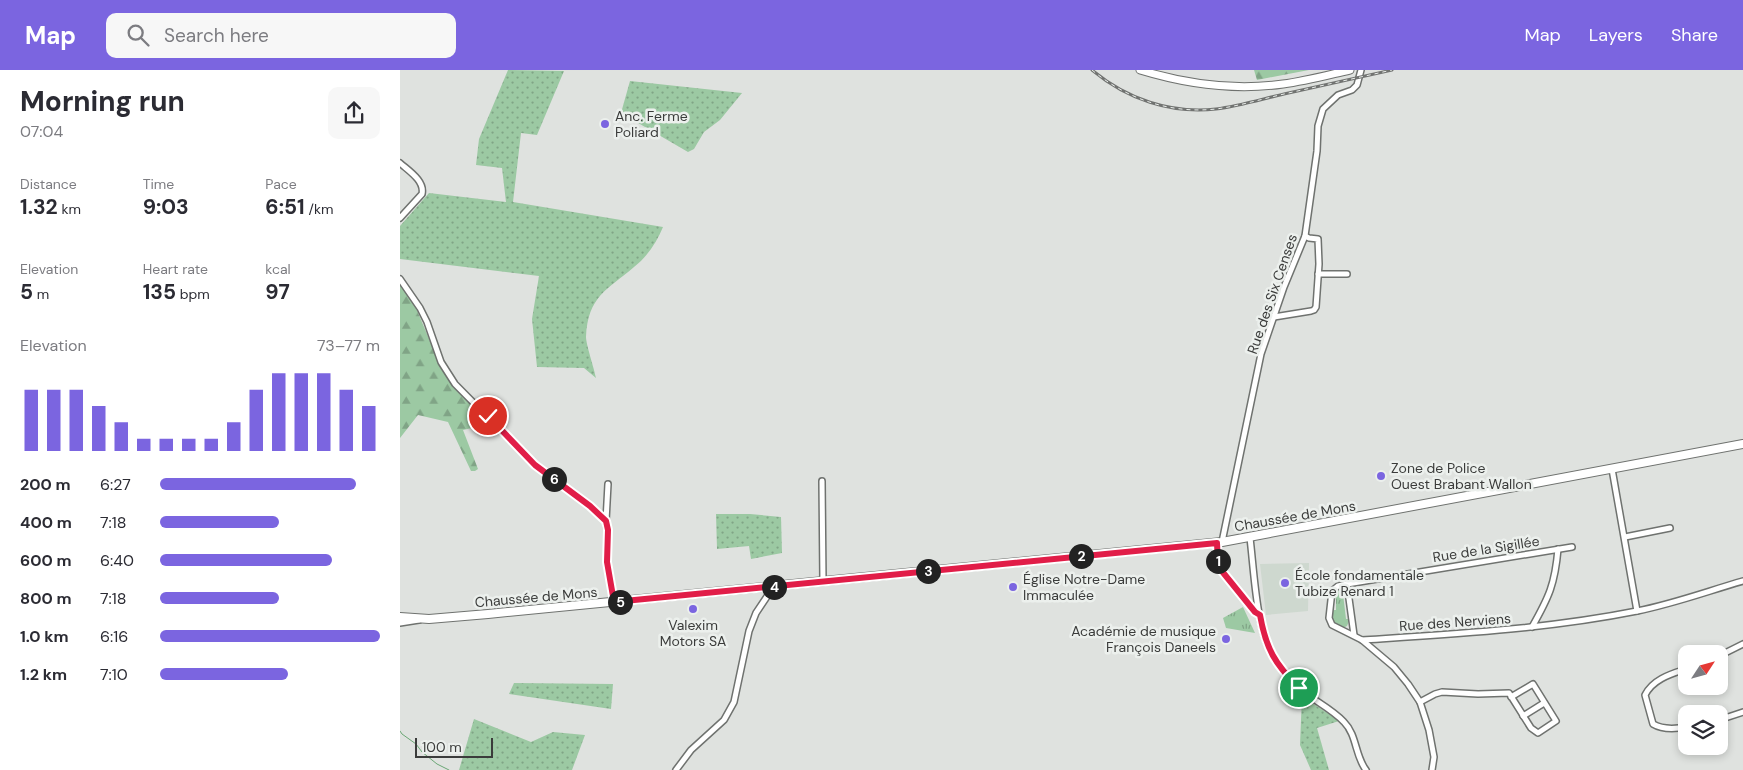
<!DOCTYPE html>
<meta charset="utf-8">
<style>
:root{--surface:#fff;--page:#f7f7f7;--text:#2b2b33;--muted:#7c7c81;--accent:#7b65e0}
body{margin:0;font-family:"DM Sans",sans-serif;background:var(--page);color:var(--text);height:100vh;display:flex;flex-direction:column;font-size:19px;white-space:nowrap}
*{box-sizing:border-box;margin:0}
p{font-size:16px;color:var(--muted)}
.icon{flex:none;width:28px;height:28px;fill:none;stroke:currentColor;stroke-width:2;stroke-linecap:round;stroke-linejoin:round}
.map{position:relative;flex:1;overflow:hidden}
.sheet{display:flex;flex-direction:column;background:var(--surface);width:400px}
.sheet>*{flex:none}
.needle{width:32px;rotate:54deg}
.fabs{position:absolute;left:1278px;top:575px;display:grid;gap:10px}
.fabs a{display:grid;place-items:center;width:50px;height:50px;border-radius:10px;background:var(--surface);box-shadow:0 2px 8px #0003;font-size:25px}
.scale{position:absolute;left:15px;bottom:12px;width:78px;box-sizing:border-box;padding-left:5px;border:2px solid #3b3c3b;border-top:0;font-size:14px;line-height:18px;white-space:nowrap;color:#3b3c3b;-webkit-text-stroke:4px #ecf0ed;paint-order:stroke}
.pin{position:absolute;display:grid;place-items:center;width:42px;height:42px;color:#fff;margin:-21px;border:2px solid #fff;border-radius:50%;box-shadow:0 1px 5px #0007}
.km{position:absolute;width:25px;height:25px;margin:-12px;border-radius:50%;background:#222;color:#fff;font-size:14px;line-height:25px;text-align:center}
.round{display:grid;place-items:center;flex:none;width:52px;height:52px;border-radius:10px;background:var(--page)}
.summary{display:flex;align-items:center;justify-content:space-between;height:85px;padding:0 20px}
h1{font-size:28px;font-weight:700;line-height:38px}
.figures{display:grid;grid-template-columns:repeat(3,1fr);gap:8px;height:85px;padding:5px 20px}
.figures div{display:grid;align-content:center}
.figures b{font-size:21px;font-weight:700}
.figures small{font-size:14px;font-weight:400}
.figures p{font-size:14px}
.chart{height:140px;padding:10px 20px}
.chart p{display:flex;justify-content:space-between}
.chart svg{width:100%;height:90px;margin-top:5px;stroke:var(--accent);stroke-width:6}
ul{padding:0 20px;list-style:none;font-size:16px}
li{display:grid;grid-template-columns:80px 60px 1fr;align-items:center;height:38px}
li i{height:12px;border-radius:6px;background:var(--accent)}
header{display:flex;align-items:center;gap:30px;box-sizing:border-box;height:70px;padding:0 25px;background:var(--accent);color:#fff}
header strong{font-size:24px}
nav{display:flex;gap:28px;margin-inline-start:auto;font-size:18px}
.search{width:350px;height:45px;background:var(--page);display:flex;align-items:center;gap:12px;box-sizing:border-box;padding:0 18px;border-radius:10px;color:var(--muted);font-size:19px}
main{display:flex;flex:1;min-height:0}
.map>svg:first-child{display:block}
</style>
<header>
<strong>Map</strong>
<div class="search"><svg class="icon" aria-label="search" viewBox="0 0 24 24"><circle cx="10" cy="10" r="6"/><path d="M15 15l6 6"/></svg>Search here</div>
<nav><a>Map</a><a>Layers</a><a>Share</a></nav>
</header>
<main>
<section class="sheet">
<div class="summary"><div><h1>Morning run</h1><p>07:04</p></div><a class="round"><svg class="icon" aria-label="share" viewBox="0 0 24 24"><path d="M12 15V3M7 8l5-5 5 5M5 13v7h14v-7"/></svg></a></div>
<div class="figures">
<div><p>Distance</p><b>1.32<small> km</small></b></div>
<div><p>Time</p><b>9:03</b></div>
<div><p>Pace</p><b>6:51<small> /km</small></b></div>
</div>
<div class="figures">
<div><p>Elevation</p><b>5<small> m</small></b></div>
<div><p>Heart rate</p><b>135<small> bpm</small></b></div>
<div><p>kcal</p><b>97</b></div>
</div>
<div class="chart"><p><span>Elevation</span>73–77 m</p>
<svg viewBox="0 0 160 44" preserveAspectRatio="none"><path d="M5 44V14M15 44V14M25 44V14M35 44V22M45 44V30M55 44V38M65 44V38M75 44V38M85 44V38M95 44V30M105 44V14M115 44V6M125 44V6M135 44V6M145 44V14M155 44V22"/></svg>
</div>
<ul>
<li><b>200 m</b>6:27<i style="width:89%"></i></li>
<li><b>400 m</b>7:18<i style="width:54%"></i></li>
<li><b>600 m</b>6:40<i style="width:78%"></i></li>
<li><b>800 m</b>7:18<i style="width:54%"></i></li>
<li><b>1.0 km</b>6:16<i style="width:100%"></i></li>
<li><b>1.2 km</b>7:10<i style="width:58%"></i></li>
</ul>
</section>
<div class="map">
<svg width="1343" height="700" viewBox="0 0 1343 700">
<defs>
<pattern id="grass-dots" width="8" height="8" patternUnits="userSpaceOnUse" patternTransform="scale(1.25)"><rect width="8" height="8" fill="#9cc9a3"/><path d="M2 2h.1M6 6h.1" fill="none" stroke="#80a486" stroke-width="1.8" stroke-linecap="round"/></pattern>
<pattern id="forest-firs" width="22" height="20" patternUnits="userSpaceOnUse" patternTransform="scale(1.25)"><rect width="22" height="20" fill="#9cc9a3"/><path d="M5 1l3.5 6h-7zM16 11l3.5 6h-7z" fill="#80a486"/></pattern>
<pattern id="park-tufts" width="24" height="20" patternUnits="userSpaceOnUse" patternTransform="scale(1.25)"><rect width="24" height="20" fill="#9cc9a3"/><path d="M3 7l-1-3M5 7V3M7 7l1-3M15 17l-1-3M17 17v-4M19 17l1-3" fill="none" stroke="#80a486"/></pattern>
</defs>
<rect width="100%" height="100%" fill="#dfe2df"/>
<path fill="#ced8cf" d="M 909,493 L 908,541 L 866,545 L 860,494 Z"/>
<g fill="url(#grass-dots)">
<path d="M 108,0 L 164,1 L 137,65 L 121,63 L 113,132 L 263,157 C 257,172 247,187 234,197 C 207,220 188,226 186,267 C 186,274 194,298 196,308 L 184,298 L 137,297 L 132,249 L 139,206 L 0,189 L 0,156 L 29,123 L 106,132 L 102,98 L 76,95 L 79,69 Z"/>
<path d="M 230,11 L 342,23 L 320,50 L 304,62 L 294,79 L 288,82 L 221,43 Z"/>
<path d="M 316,444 L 350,444 L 381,447 L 382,483 L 351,489 L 349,476 L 317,479 Z"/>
<path d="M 114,613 L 213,614 L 211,639 L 109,624 Z"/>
<path d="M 902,626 L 939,651 L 917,658 L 929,700 L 911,700 L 900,675 Z"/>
<path d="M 74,649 L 131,672 L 153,662 L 185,665 L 172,700 L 59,700 Z"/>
</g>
<g fill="url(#forest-firs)">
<path d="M 854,0 L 909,0 L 857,10 Z"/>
<path d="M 0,213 L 16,238 L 35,283 L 52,310 L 89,354 L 63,360 L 78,399 L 75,401 L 71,401 L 48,352 L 18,345 L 0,368 Z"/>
</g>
<g fill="url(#park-tufts)">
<path d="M 941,518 L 946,521 L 946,523 L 943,524 L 946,549 L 950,549 L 947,556 L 943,558 C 933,554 932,551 932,540 L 936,540 L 936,528 L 932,528 C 933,522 935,519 941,518 Z"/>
<path d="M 843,537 L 855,563 L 826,558 L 823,548 Z"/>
</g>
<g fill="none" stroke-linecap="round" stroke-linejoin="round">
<path stroke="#6ba775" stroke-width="1" d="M 0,661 L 2,664 L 16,674 L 22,682 L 37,694 L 49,700"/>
<defs>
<g id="street">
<path d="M 0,93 C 9,101 25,111 22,124 L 0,148"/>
<path d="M 918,204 L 947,204"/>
<path d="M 0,209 L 20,238 L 27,252 L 41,292 L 55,314 L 135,395 L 190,436 L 206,451"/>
<path d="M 874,247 L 911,241 L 914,240 L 916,237 L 919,194 L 918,169 L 909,168 L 905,166"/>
<path d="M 1212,399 L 1237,541"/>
<path d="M 422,411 L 423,511"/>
<path d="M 208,414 L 206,451 L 207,460 L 207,492 L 214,532"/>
<path d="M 1225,467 L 1270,458"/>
<path d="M 850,468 C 854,500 856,557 872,584 C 878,596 888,608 898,617 C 912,630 931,638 944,652 C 957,665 955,686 966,700"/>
<path d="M 822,472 L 861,284 L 884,217 L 905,166 L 917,81 L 918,56 L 923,39 L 938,25 L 952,20 L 957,15 L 961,0"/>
<path d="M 817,473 L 818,494 L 821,500 L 855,542 L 860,545"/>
<path d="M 947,514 L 954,565"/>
<path d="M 0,553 L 19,550"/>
<path d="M 1132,557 C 1149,527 1155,514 1158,479"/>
<path d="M 962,570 C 1054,564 1147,559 1237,541 C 1273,534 1308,521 1343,511"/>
<path d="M 1319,586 L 1343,574"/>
<path d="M 1286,599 C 1271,604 1253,609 1245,625 L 1253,654 C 1263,660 1275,659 1286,657"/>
<path d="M 1020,632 L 1035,624 L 1042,622 L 1078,624 L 1109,623 L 1131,658 L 1138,663 L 1156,651 L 1133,614 L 1111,627"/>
<path d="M 1123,646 L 1144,633"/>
<path d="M 1319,650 L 1343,642"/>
<path d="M 276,700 L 291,680 L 324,650 L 334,632 L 349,561 L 356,543 L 374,516"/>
<path d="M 1032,700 L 1034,687 L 1029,660 L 1020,632 L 1008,614 L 994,597 L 962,570 L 932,555 L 929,548 L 932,521 L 938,516 L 947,514 L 1172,477"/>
</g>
<path id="secondary" d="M 740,0 C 786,14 834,21 883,14 C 906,11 928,5 950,0"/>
<path id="primary" d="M 0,547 L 29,549 L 88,544 L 822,472 L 1343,374"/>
</defs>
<use href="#street" stroke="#6f726f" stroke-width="8"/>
<use href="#secondary" stroke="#6f726f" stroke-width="9"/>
<use href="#primary" stroke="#6f726f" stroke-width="10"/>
<use href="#street" stroke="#fff" stroke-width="5"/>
<use href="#secondary" stroke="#fff" stroke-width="7"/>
<use href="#primary" stroke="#fff" stroke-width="8"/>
<defs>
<path id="rail" d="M 692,0 C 727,29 770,44 816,39 C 839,36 862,29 884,24 C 920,16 956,8 992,0"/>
</defs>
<use href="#rail" stroke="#717371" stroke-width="3"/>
<use href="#rail" stroke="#ecf0ed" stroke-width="1" stroke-dasharray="4" stroke-linecap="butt"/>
</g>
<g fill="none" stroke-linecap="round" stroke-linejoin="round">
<defs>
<path id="route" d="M 88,346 L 135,395 L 190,436 L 206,451 L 208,460 L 207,492 L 214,532 L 817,473 L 818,494 L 821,500 L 855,542 L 860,545 C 866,579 875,594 899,618"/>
</defs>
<use href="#route" stroke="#fff" stroke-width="10"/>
<use href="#route" stroke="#e11d48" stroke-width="6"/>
</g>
<g fill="#7b65e0" stroke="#ecf0ed" stroke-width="2">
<circle cx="205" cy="54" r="5"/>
<circle cx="981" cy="406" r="5"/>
<circle cx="885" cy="513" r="5"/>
<circle cx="613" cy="517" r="5"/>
<circle cx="293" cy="539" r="5"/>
<circle cx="826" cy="569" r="5"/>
</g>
<g text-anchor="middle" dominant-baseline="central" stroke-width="5" stroke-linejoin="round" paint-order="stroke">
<g font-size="14" fill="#3b3c3b" stroke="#ecf0ed" text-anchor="start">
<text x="215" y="46">Anc. Ferme<tspan x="215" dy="16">Poliard</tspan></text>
<text x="991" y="398">Zone de Police<tspan x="991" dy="16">Ouest Brabant Wallon</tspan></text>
<text x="895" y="505">École fondamentale<tspan x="895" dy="16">Tubize Renard 1</tspan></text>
<text x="623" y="509">Église Notre-Dame<tspan x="623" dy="16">Immaculée</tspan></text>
<text x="293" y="555" text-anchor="middle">Valexim<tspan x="293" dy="16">Motors SA</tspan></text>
<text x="816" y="561" text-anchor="end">Académie de musique<tspan x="816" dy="16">François Daneels</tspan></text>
</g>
<g font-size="14" fill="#3b3c3b" stroke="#ecf0ed">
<text transform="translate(872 224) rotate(-71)">Rue des Six Censes</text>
<text transform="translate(895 446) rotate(-10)">Chaussée de Mons</text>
<text transform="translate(1086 479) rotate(-9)">Rue de la Sigillée</text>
<text transform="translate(136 527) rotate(-5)">Chaussée de Mons</text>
<text transform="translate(1055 552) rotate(-4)">Rue des Nerviens</text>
</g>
</g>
</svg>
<div class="fabs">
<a><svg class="needle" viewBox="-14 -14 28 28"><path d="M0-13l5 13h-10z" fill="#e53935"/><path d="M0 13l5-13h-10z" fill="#7c7c81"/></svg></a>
<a><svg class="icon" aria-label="layers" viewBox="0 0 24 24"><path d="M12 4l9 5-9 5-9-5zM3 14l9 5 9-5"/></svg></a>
</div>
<div class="scale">100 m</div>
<div class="pin" style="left:899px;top:618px;background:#1e9e55"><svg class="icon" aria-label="arrive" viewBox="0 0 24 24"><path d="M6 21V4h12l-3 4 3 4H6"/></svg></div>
<div class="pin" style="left:88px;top:346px;background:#d93025"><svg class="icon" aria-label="check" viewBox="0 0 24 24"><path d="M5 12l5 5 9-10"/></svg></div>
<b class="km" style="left:818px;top:491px">1</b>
<b class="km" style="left:681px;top:486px">2</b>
<b class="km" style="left:528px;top:501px">3</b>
<b class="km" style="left:374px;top:517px">4</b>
<b class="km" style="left:220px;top:532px">5</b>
<b class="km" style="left:154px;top:409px">6</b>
</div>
</main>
